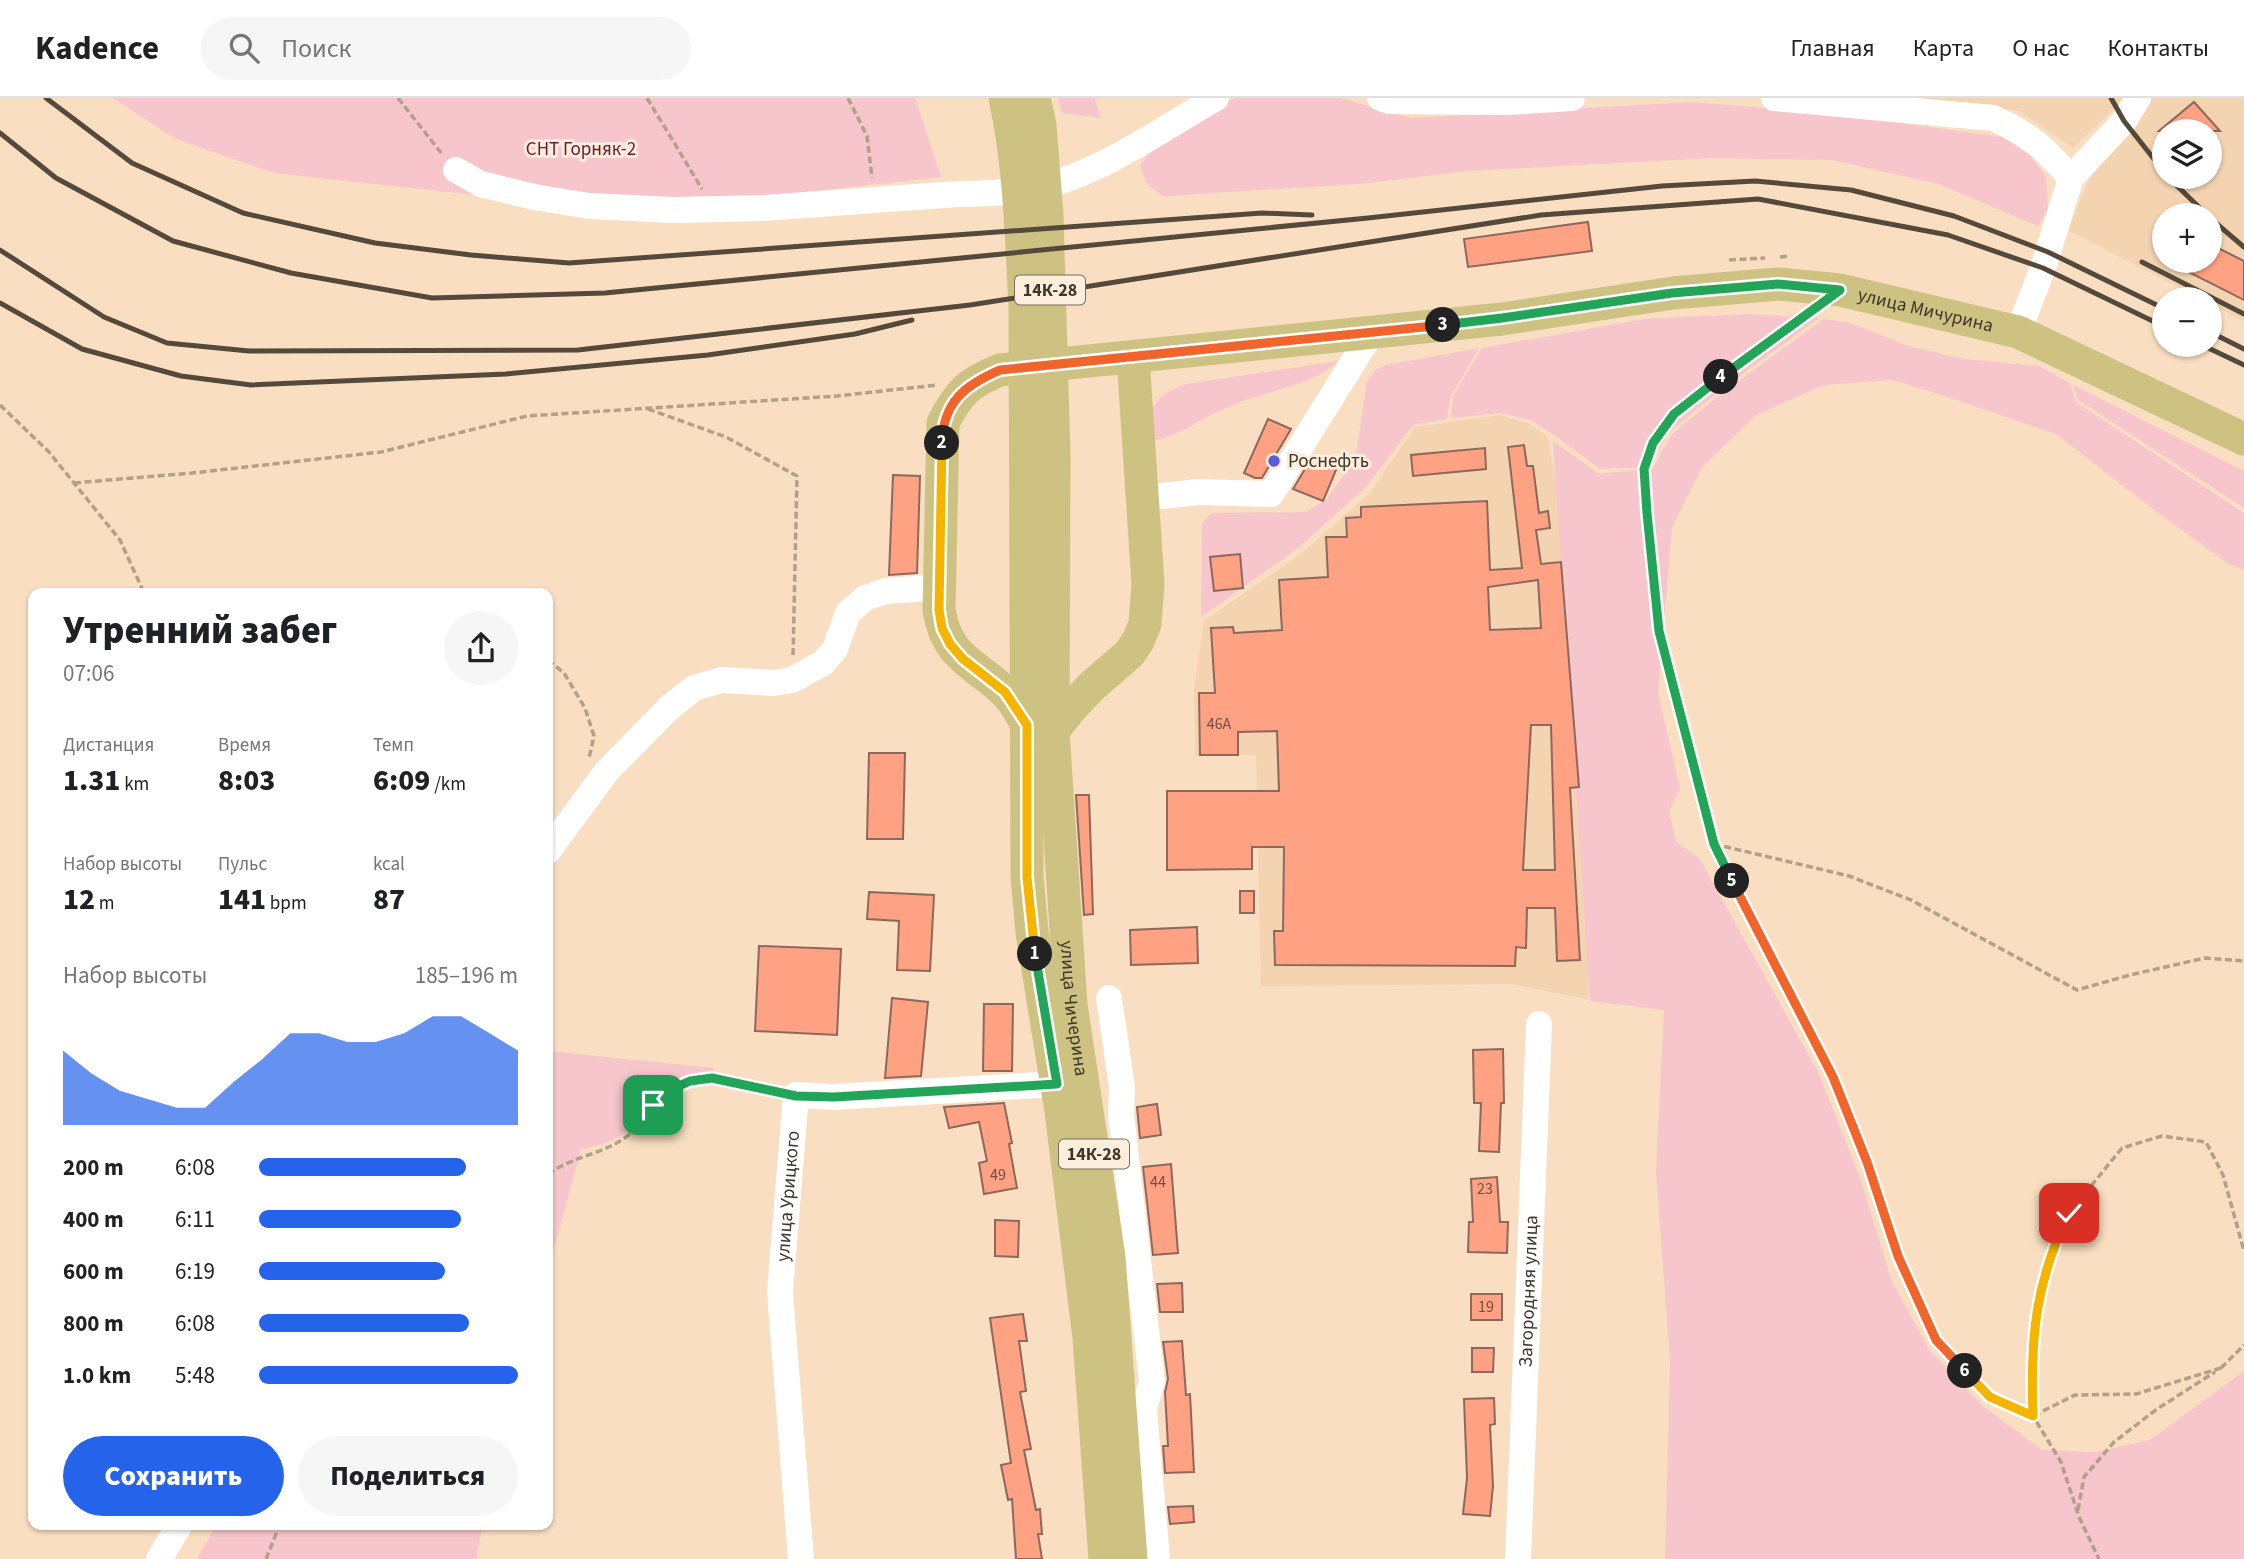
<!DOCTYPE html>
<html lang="ru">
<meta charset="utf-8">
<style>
:root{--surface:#fff;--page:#f6f6f6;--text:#202124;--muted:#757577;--line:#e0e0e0;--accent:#2563eb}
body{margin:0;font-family:"Source Sans 3",sans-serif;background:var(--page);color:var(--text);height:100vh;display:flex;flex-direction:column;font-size:26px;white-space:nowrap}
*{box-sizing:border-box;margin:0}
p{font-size:23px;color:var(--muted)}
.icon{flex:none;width:38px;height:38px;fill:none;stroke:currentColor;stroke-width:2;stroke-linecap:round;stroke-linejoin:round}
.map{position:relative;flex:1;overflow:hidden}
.sheet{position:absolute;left:28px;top:490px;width:525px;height:942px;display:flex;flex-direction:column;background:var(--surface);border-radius:14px;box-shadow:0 2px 5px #0004}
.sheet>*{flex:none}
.buttons{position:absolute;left:2152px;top:21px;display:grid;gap:14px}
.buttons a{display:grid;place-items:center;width:70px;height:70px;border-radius:50%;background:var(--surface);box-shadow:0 2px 5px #0004;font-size:35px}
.pin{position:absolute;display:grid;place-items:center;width:60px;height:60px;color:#fff;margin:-30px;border-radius:14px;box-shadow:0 4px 10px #0006}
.km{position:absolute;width:35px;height:35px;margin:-18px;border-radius:50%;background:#222;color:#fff;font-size:19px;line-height:35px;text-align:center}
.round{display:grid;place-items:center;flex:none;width:74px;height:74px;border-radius:37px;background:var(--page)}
.head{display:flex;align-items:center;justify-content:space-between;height:119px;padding:0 35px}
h1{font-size:38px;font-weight:800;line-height:52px}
.metrics{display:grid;grid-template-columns:repeat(3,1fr);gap:10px;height:119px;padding:7px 35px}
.metrics div{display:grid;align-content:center}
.metrics b{font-size:30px;font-weight:800}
.metrics small{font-size:19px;font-weight:400}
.metrics p{font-size:19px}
.chart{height:196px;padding:14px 35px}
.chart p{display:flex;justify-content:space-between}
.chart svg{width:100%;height:126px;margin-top:7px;fill:var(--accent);opacity:.7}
.action{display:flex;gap:14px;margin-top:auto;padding:14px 35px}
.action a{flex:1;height:80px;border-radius:42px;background:var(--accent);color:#fff;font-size:28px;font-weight:800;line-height:80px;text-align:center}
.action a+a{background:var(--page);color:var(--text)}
ul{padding:0 35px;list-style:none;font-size:23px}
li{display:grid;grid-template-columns:112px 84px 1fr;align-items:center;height:52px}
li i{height:18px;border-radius:9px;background:var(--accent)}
header{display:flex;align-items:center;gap:42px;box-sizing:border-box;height:98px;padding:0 35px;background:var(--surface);border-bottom:2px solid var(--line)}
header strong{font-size:33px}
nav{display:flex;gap:38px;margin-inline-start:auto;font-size:24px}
.search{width:490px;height:63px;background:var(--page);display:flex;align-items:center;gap:18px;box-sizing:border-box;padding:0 24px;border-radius:38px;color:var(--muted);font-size:26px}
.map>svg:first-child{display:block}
</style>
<header>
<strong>Kadence</strong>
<div class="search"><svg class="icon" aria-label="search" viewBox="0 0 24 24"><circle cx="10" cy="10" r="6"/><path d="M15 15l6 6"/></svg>Поиск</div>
<nav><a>Главная</a><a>Карта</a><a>О нас</a><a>Контакты</a></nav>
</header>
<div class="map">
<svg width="2244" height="1461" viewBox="0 0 2244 1461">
<rect width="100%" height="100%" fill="#f9dec1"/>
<g fill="#f4d3b1" fill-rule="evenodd">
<path d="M 1909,0 L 2125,0 L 2073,50 L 2020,13 Z"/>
<path d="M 2144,0 L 2244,0 L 2244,224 L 2210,206 L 2210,201 L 2201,201 L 2068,132 L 2092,75 ZM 2165,33 L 2210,33 L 2210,79 L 2165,79 ZM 2165,117 L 2210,117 L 2210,163 L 2165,163 Z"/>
<path d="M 1499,317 L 1528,325 L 1547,338 L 1565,430 L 1593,473 L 1588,901 L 1510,886 L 1261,888 L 1256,657 L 1195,658 L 1194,592 L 1204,523 L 1301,456 L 1370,395 L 1415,329 Z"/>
</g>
<g fill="#f7c5cc">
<path d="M 113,0 L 915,0 L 941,79 L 725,103 L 512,101 L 274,75 L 176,41 Z"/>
<path d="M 1058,0 L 1095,0 L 1101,20 L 1062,15 Z"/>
<path d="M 1234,0 L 1340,0 L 1411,20 L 1692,4 L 1825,15 L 2002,39 L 2031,58 L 2046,79 L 2048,111 L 2038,128 L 1939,86 L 1832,62 L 1710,60 L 1468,73 L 1360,86 L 1163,98 L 1147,86 L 1140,68 L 1154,47 L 1186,26 Z"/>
<path d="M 1748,216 L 1819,220 L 1718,294 L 1669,334 L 1649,369 L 1600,371 L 1556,338 L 1530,322 L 1501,315 L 1451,320 L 1453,298 L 1482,250 L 1644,221 Z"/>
<path d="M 1824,221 L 1851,225 L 1905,247 L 1964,261 L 2039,268 L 2070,285 L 2076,304 L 2244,415 L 2244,472 L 2229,466 L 2161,417 L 2056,336 L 1945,298 L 1893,282 L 1823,287 L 1756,317 L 1702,369 L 1672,429 L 1658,594 L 1680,691 L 1669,713 L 1676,744 L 1699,760 L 1818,974 L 1860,1080 L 1892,1184 L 1930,1253 L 1985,1310 L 2042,1352 L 2095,1354 L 2150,1342 L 2244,1273 L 2244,1461 L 1665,1461 L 1670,1263 L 1656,1073 L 1664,912 L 1590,903 L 1553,343 L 1599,376 L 1653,370 L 1672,336 L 1721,296 Z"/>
<path d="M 1479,250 L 1451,298 L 1447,321 L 1413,327 L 1365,390 L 1298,450 L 1201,519 L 1202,425 L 1212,415 L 1306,414 L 1327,401 L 1346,374 L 1357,351 L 1367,283 L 1375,272 L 1386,267 Z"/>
<path d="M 1338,263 C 1314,286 1280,290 1249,301 C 1239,304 1229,309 1219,313 C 1197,322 1179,338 1155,342 L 1147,334 C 1150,306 1160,294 1187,286 Z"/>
<path d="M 2073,287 L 2244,373 L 2244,410 L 2078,302 Z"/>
<path d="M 548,953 L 714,970 L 713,977 C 688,978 667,984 650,1004 C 640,1015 635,1028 622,1037 C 610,1045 595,1048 581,1051 L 548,1172 Z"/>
<path d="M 217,1426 L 483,1426 L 476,1461 L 197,1461 Z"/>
</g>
<g fill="#ffa183" stroke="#8c685d" stroke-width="2" fill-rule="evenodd">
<path d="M 2194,4 L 2220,33 L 2159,33 Z"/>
<path d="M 1588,124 L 1592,153 L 1468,169 L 1464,141 Z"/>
<path d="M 2210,146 L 2244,163 L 2244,202 L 2167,163 L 2210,163 Z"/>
<path d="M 1268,321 L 1291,331 L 1262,380 L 1255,380 L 1244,375 Z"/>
<path d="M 1524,347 L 1527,368 L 1533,368 L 1539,415 L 1548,413 L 1550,430 L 1536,432 L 1541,466 L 1561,464 L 1579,689 L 1570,690 L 1580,862 L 1557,863 L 1555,810 L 1527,810 L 1526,850 L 1516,849 L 1515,868 L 1275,867 L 1274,833 L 1283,833 L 1284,749 L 1252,749 L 1252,771 L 1167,772 L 1167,693 L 1279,693 L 1277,633 L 1238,634 L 1238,657 L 1200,657 L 1199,595 L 1215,595 L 1211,530 L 1233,529 L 1234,535 L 1282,532 L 1279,482 L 1328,479 L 1326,439 L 1347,439 L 1346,420 L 1361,419 L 1361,409 L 1487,403 L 1490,472 L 1522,470 L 1508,349 ZM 1538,482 L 1541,530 L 1490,532 L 1488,489 ZM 1531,627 L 1551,627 L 1555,772 L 1523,772 Z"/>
<path d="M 1485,350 L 1486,371 L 1413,378 L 1411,357 Z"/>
<path d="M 1311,361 L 1336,372 L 1323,403 L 1293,391 Z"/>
<path d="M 893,377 L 920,378 L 917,475 L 889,477 Z"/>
<path d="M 1240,456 L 1243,490 L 1214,493 L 1210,459 Z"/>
<path d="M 869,655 L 905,655 L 903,741 L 867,741 Z"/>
<path d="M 1076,697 L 1089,697 L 1093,816 L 1084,817 Z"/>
<rect x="1240" y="793" width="14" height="22"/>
<path d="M 869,794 L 934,797 L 930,873 L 897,872 L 899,823 L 867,821 Z"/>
<path d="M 1197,829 L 1198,865 L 1131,867 L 1130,832 Z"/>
<path d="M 759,848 L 841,851 L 837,937 L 755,933 Z"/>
<path d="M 892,900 L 928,904 L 921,978 L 885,980 Z"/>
<path d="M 984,906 L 1013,906 L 1012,973 L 983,973 Z"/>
<path d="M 1503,951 L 1504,1005 L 1501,1005 L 1499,1054 L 1479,1053 L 1481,1005 L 1474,1005 L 1473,952 Z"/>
<path d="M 1004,1005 L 1012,1045 L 1009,1046 L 1017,1090 L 984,1096 L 979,1065 L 987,1063 L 979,1024 L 949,1030 L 944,1009 Z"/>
<path d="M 1157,1006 L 1161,1037 L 1140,1040 L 1137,1009 Z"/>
<path d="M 1171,1066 L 1178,1155 L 1153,1157 L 1143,1069 Z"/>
<path d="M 1497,1079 L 1500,1124 L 1508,1124 L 1507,1155 L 1468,1154 L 1469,1124 L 1473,1124 L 1471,1081 Z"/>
<path d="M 995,1122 L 1019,1123 L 1018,1159 L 995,1158 Z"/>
<path d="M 1182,1185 L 1183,1214 L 1160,1214 L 1157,1186 Z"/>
<rect x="1471" y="1196" width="31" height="26"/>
<path d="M 1023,1216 L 1027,1243 L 1019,1243 L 1026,1293 L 1020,1294 L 1031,1351 L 1024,1352 L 1036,1412 L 1040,1411 L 1042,1436 L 1038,1436 L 1042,1461 L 1016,1461 L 1012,1401 L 1008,1402 L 1001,1367 L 1011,1365 L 990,1220 Z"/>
<path d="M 1182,1243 L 1186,1297 L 1190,1296 L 1194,1374 L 1165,1375 L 1163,1348 L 1168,1348 L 1165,1294 L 1168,1281 L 1163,1244 Z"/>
<path d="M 1472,1250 L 1494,1250 L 1493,1274 L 1472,1274 Z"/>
<path d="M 1494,1300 L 1495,1326 L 1490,1327 L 1493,1388 L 1490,1418 L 1463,1416 L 1467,1380 L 1464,1301 Z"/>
<path d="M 1193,1408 L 1194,1424 L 1170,1426 L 1168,1409 Z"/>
</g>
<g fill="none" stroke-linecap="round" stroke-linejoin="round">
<g stroke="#b49f89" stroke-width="3.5" stroke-dasharray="7 3.5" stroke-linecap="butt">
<path d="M 398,0 L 442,56"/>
<path d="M 647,0 L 702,91"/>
<path d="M 848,0 L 867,38 L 872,80"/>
<path d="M 1780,159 L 1790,158"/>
<path d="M 1729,162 L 1765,160"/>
<path d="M 1809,214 L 1744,261 L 1674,316 L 1653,344 L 1645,371 L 1647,415 L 1659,533 L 1714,746 L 1833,979 L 1867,1064 L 1898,1158 L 1936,1242 L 1990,1299 L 2033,1318 L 2061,1364 L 2079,1419 L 2099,1461"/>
<path d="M 0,307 L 49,354 L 120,442 L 144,495"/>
<path d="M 648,311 L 726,339 L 797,378 L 793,559"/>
<path d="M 74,385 L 192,375 L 381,354 L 527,318 L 837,298 L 937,287"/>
<path d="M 548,562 L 564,575 L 585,610 L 594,638 L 589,660"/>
<path d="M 1714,746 L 1849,778 L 1911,802 L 2077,892 L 2130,877 L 2205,860 L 2244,863"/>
<path d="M 548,1076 C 574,1058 603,1056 626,1039 C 639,1030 644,1018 654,1007 C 688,967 731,984 775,993"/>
<path d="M 2221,1270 L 2136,1296 L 2075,1297 L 2033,1318 L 2031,1261 L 2038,1202 L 2053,1148 L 2069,1115 L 2122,1050 L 2162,1038 L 2206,1044 L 2223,1077 L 2244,1153"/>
<path d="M 2221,1270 L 2244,1247"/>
<path d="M 2078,1412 L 2084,1379 L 2114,1344 L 2157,1311 L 2215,1274"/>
<path d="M 266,1461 L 280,1426"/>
</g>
<g stroke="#fff" stroke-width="26">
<path d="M 1380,0 L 1389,3 L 1509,4 L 1572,0"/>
<path d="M 1774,0 L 1993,20 C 2031,37 2044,50 2071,80"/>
<path d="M 456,72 L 481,86 L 534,99 L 589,108 L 673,112 L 764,110 L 958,96 C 985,96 1012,95 1039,89 C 1100,76 1162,31 1216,0"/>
<path d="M 2018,234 L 2043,170 L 2071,80 L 2124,23 L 2138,0"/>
<path d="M 1143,400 L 1199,394 L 1271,396 L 1372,234"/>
<path d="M 548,753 L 607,673 L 669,610 L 694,590 L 722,582 L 773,585 L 792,582 L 823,565 L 835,551 L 848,515 L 865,500 L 886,493 L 940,489"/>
<path d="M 1109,900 L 1122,989 L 1121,1017 L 1152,1283 L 1144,1311 L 1157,1461"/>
<path d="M 159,1461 L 180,1426"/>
<path id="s1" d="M 801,1461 L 780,1194 L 796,997 L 834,999 L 1057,986"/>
<path id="s2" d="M 1518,1461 L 1539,926"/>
</g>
<g stroke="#cec282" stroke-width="33">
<path d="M 1005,0 C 1020,68 1021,138 1025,207 L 1027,779 L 1032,834 L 1061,1013 L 1089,1240 L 1105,1461"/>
<path id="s3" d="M 1034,0 L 1040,27 L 1047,117 L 1054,356 L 1053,633 L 1071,907 L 1109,1159 L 1131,1461"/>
<path id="s4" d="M 1027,627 C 1021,616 1015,604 1006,595 C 974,564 947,561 939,512 L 943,325 C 959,294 968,285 1000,272 L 1502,221 L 1673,195 L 1778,186 L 1840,192 L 2018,234 L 2244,341"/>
<path d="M 1053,633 L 1071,610 L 1092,588 L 1129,556 L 1138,543 L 1145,526 L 1148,486 L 1133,260"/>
</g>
<g stroke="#55493b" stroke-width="5">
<path d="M 46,0 L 132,65 L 243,115 L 375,145 L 471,157 L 569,165 L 1262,115 L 1312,117"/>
<path d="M 2111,0 L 2124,23 L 2165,75"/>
<path d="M 0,35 L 56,80 L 173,143 L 291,175 L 432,200 L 605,195 L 1368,120 L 1662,88 L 1755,83 L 1851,92 L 1954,118 L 2048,154 L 2165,211"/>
<path d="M 2168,79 L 2207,117"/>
<path d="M 2210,120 L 2244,149"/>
<path d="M 0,152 L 104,219 L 167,245 L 249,253 L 578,252 L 970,207 L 1541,117 L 1758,101 L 1948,137 L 2043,170 L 2165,229"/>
<path d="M 2142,164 L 2244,216"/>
<path d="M 0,205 L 82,251 L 181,278 L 251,287 L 506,276 L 708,257 L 855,236 L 912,222"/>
<path d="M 2210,234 L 2244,251"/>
<path d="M 2202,247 L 2244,267"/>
</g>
</g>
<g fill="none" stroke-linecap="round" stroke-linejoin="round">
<defs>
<path id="split-1" d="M 653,1007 L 670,992 L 690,983 L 712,980 L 796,998 L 834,999 L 1057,986 L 1035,856"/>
<path id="split-2" d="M 942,345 L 939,512 L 942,530 L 950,546 L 963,561 L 1005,594 L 1027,627 L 1027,779 L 1035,856"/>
<path id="split-3" d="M 942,345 C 943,304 965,287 1000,272 L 1443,227"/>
<path id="split-4" d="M 1443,227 L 1502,220 L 1672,195 L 1778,186 L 1840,192 L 1721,279"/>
<path id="split-5" d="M 1721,279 L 1674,316 L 1653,345 L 1644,371 L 1647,415 L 1659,533 L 1714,746 L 1732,783"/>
<path id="split-6" d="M 1732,783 L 1833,979 L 1867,1064 L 1898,1158 L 1936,1242 L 1965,1273"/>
<path id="split-7" d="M 1965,1273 L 1990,1299 L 2033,1318 C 2030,1241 2035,1185 2069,1115"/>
</defs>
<use href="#split-1" stroke="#fff" stroke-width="14"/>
<use href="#split-2" stroke="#fff" stroke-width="14"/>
<use href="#split-3" stroke="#fff" stroke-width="14"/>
<use href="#split-4" stroke="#fff" stroke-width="14"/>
<use href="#split-5" stroke="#fff" stroke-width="14"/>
<use href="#split-6" stroke="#fff" stroke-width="14"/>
<use href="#split-7" stroke="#fff" stroke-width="14"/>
<use href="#split-1" stroke="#22a559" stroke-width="9"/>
<use href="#split-2" stroke="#f5b400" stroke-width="9"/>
<use href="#split-3" stroke="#f0652b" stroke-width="9"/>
<use href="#split-4" stroke="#22a559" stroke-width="9"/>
<use href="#split-5" stroke="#22a559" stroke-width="9"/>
<use href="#split-6" stroke="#f0652b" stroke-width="9"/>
<use href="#split-7" stroke="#f5b400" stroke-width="9"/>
</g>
<circle fill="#585dd5" stroke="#fdeddc" stroke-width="2.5" cx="1274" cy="363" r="7"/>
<g text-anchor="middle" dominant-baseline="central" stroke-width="6" stroke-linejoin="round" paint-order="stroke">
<g font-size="16" fill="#705140">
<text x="1219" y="626">46А</text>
<text x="998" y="1077">49</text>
<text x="1158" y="1084">44</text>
<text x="1485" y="1091">23</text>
<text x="1486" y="1209">19</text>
</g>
<g fill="#fdeddc" stroke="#796d5f" stroke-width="2">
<rect x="1015" y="177.5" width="70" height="29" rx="5"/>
<rect x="1059" y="1041.5" width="70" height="29" rx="5"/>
</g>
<g font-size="18" font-weight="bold" fill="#40362a">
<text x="1050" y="192">14К-28</text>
<text x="1094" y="1056">14К-28</text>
</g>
<g font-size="19" fill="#6d1731" stroke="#fdeddc">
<text x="581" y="51">СНТ Горняк-2</text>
</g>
<g font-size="19" fill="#40362a" stroke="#fdeddc">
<text stroke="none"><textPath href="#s4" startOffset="1349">улица Мичурина</textPath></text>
<text stroke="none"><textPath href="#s3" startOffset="912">улица Чичерина</textPath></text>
<text stroke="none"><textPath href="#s1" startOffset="364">улица Урицкого</textPath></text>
<text stroke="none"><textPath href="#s2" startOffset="268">Загородняя улица</textPath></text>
</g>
<g font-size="19" fill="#40362a" stroke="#fdeddc" text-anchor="start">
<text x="1288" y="363">Роснефть</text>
</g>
</g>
</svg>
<div class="buttons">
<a><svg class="icon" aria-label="layers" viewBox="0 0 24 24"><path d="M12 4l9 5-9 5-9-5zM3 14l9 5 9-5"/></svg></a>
<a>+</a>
<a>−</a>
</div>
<div class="pin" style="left:653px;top:1007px;background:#1e9e55"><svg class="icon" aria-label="arrive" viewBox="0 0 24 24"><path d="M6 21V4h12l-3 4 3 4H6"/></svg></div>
<div class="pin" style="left:2069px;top:1115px;background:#d93025"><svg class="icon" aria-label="check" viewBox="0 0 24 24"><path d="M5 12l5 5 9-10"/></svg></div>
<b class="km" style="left:1035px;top:856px">1</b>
<b class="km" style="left:942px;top:345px">2</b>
<b class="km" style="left:1443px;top:227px">3</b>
<b class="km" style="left:1721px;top:279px">4</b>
<b class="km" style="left:1732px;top:783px">5</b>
<b class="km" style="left:1965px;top:1273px">6</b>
<section class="sheet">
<div class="head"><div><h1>Утренний забег</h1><p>07:06</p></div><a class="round"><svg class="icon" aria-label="share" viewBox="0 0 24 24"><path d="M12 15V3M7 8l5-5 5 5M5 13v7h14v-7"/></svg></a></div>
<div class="metrics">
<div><p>Дистанция</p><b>1.31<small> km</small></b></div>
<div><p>Время</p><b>8:03</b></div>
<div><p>Темп</p><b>6:09<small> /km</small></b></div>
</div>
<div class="metrics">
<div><p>Набор высоты</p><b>12<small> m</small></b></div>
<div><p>Пульс</p><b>141<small> bpm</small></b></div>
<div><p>kcal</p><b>87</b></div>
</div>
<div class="chart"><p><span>Набор высоты</span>185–196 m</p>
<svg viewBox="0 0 160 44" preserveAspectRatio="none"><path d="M0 44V18L10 26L20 32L30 35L40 38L50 38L60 29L70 21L80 12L90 12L100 15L110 15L120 12L130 6L140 6L150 12L160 18V44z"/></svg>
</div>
<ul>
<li><b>200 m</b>6:08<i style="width:80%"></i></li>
<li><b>400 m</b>6:11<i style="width:78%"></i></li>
<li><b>600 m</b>6:19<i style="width:72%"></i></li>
<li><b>800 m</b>6:08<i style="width:81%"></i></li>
<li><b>1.0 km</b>5:48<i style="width:100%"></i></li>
</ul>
<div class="action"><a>Сохранить</a><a>Поделиться</a></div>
</section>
</div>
